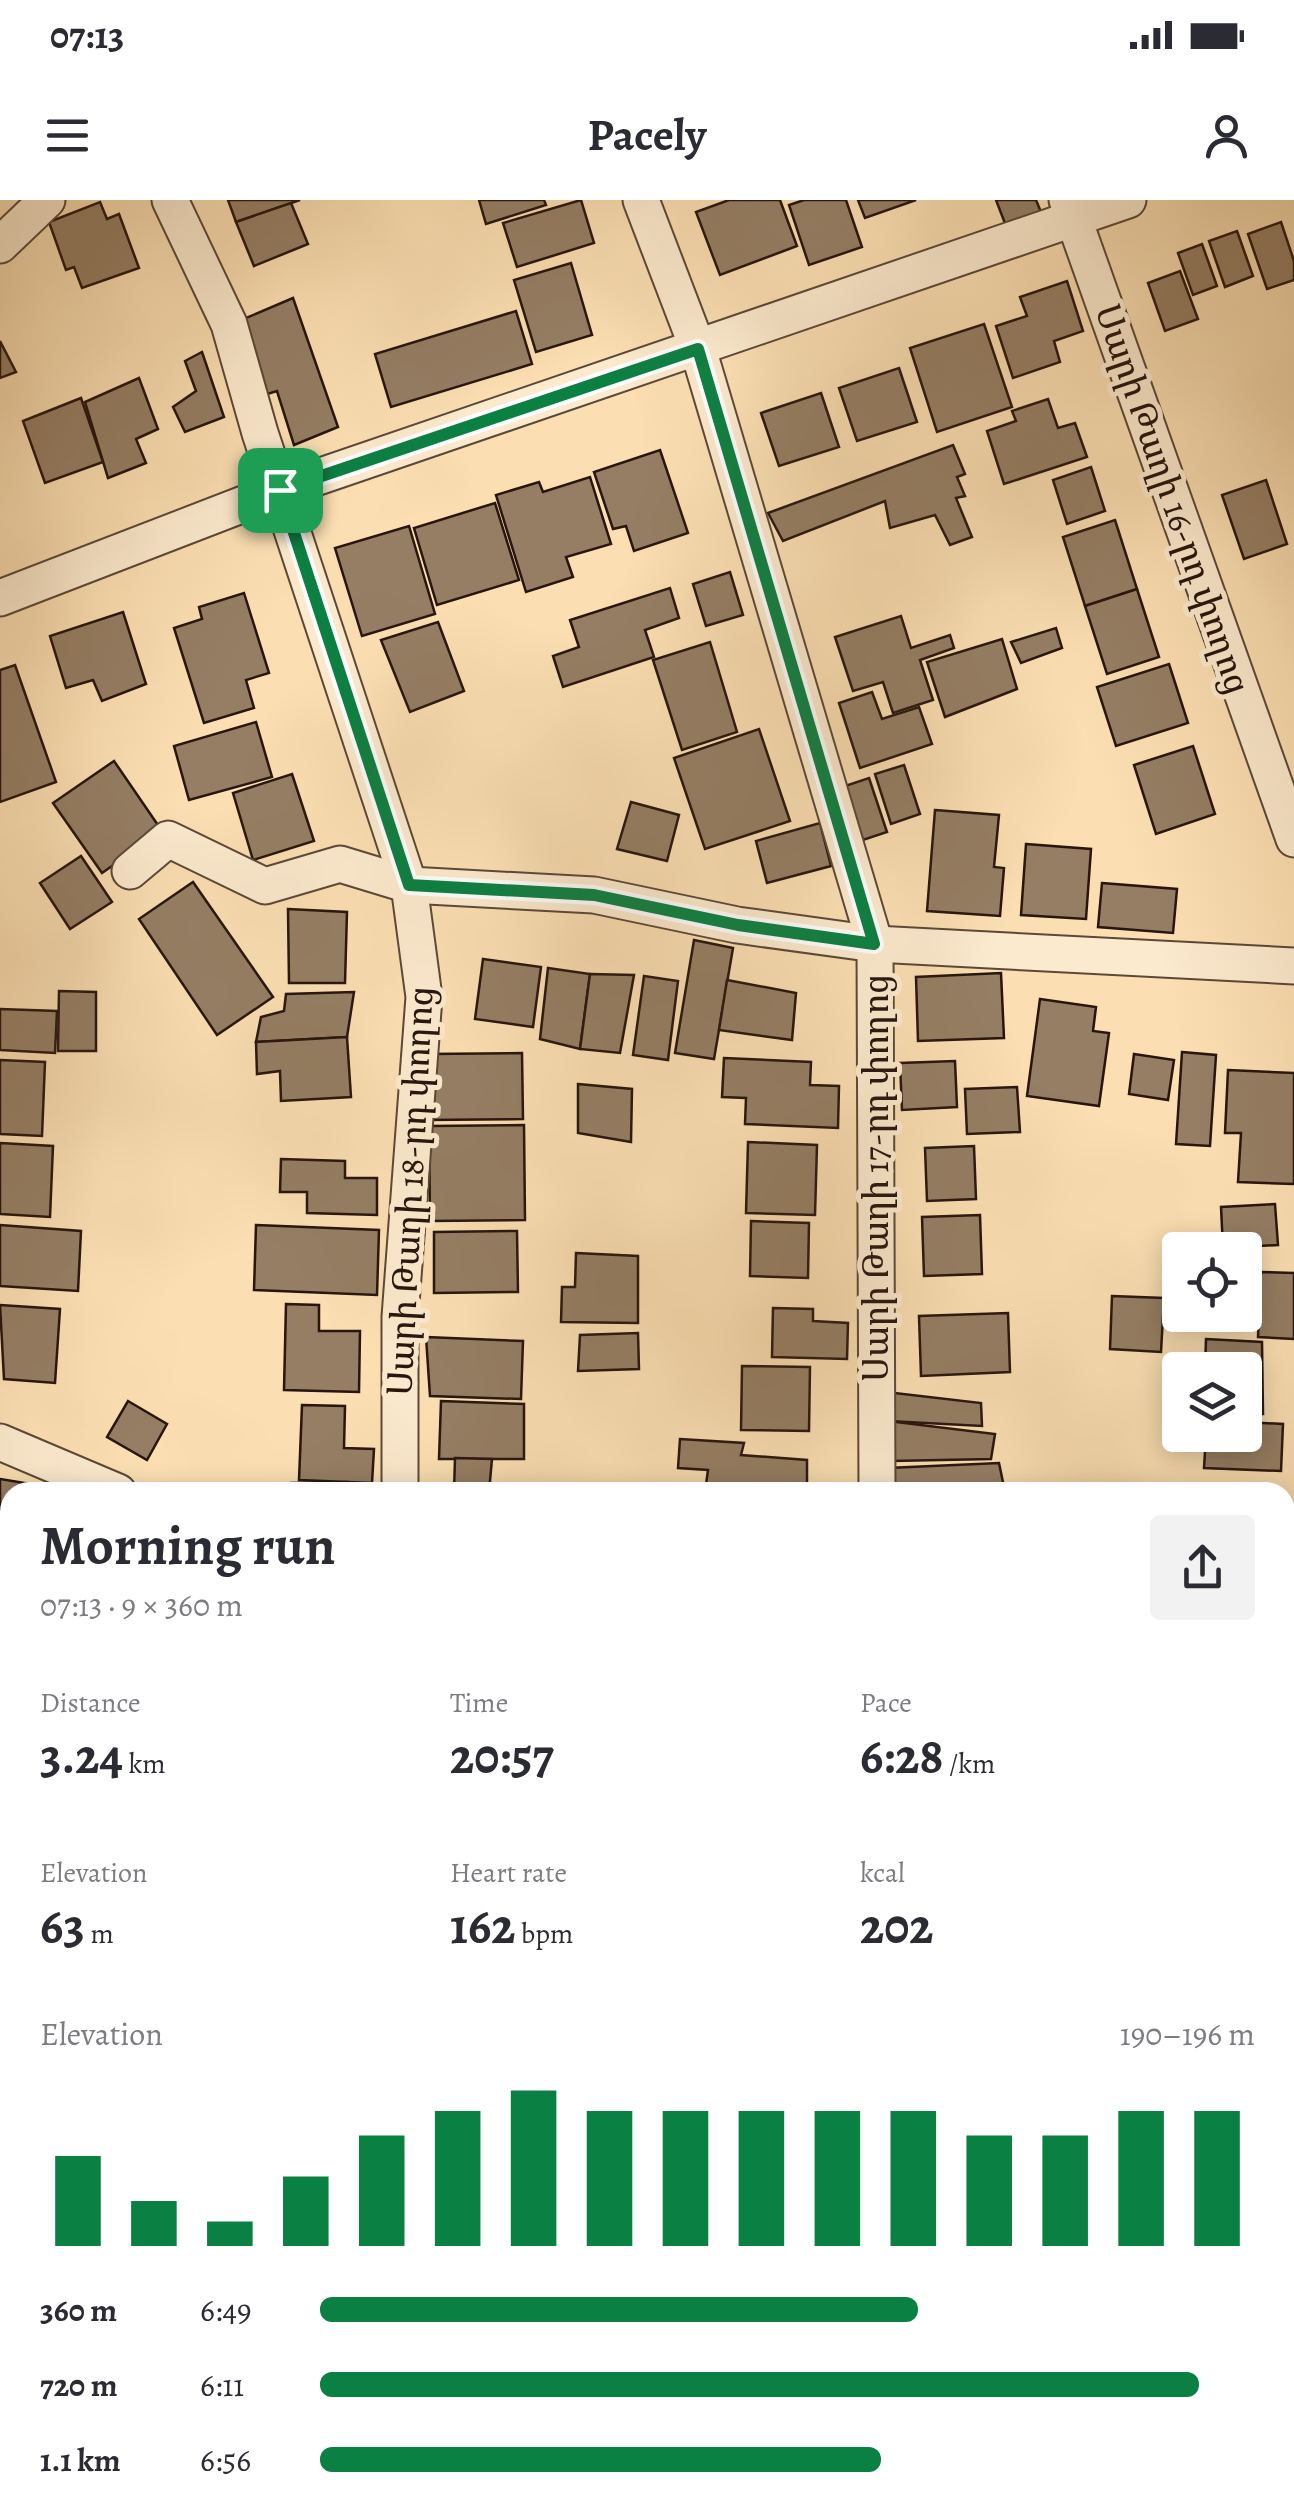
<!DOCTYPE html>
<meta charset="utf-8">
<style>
:root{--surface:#fff;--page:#f2f2f3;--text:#2b2b33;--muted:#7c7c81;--accent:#0b8043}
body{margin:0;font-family:Alegreya,"Noto Serif Armenian",serif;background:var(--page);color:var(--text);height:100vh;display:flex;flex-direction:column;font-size:38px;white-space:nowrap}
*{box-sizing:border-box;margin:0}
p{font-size:32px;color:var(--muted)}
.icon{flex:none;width:55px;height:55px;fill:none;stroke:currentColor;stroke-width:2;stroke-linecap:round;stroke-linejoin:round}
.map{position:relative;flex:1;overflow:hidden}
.details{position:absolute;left:0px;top:1282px;width:1295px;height:1038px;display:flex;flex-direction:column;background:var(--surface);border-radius:30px 30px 0 0;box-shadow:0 5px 25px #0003}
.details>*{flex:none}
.buttons{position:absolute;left:1162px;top:1032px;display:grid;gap:20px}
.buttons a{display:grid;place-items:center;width:100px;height:100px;border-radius:10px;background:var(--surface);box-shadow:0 5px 25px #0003;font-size:50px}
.pin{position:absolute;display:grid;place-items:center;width:85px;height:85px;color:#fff;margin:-42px;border-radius:20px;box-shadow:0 5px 15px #0006}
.round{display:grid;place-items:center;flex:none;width:105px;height:105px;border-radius:10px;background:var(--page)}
.overview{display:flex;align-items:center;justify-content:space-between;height:170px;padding:0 40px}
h1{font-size:55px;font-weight:700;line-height:75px}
.metrics{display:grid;grid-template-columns:repeat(3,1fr);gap:15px;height:170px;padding:10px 40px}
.metrics div{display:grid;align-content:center}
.metrics b{font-size:50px;font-weight:700}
.metrics small{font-size:28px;font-weight:400}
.metrics p{font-size:28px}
.chart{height:280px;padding:20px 40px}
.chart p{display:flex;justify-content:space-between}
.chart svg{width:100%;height:180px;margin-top:10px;stroke:var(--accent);stroke-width:6}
ul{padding:0 40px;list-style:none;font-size:32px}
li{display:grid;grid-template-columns:160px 120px 1fr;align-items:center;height:75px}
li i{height:25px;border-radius:12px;background:var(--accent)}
.status{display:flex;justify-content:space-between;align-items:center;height:70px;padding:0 50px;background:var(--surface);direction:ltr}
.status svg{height:28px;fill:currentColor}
header{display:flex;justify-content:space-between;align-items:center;height:130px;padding:0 40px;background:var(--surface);font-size:45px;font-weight:700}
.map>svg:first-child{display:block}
</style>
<div class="status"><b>07:13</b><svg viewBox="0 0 49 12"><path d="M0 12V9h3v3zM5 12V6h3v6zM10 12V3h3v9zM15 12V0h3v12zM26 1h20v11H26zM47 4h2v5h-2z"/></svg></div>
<header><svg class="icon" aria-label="menu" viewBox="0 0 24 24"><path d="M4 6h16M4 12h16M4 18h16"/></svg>Pacely<svg class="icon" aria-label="person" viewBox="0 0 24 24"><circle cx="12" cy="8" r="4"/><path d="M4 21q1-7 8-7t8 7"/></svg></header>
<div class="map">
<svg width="1294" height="2318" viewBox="0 0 1294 2318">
<rect width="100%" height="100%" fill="#fbdfb3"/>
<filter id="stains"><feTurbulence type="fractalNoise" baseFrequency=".002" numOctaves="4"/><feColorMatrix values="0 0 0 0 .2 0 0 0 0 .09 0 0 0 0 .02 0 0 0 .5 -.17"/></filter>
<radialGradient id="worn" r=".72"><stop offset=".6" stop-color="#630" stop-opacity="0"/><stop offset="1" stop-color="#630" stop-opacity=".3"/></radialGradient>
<g fill="#957e64" stroke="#27150e" stroke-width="2.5">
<path d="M 228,0 L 300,0 L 236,22 Z"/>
<path d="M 479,0 L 544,0 L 546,5 L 486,24 Z"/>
<path d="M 581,0 L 594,43 L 517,67 L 503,23 Z"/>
<path d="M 729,0 L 780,0 L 797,46 L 720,75 L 696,12 Z"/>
<path d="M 804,0 L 846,0 L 862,47 L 809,65 L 789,5 Z"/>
<path d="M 858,0 L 916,0 L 865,18 Z"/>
<path d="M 996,0 L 1036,0 L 1041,12 L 1006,26 Z"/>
<path d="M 100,2 L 107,19 L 119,14 L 139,68 L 82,88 L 74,67 L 66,70 L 49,22 Z"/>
<path d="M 291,3 L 308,44 L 254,66 L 236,22 Z"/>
<path d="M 1281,22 L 1294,61 L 1294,80 L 1267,89 L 1248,34 Z"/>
<path d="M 1237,31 L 1253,76 L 1225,87 L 1209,41 Z"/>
<path d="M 1202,44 L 1217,86 L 1193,95 L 1178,53 Z"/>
<path d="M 571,63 L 592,135 L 536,152 L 514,80 Z"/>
<path d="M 1180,71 L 1198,119 L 1165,131 L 1148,83 Z"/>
<path d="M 1067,81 L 1083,131 L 1054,141 L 1060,162 L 1013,178 L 996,126 L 1027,116 L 1020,97 Z"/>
<path d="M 293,98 L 338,227 L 294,245 L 277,191 L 264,195 L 239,121 Z"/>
<path d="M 516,111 L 532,164 L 391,207 L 375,154 Z"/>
<path d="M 984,124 L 1012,207 L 937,232 L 910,148 Z"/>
<path d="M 0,141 L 16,172 L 0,178 Z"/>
<path d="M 202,152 L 224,217 L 185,232 L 173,207 L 196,191 L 185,161 Z"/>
<path d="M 899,168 L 917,222 L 857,241 L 839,188 Z"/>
<path d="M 139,178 L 158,229 L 136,239 L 146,263 L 108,278 L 85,202 Z"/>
<path d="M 821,193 L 839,247 L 779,266 L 761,213 Z"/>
<path d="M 81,198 L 103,262 L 45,283 L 23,221 Z"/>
<path d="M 1048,199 L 1058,228 L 1075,223 L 1087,257 L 1004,284 L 987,231 L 1016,221 L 1012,211 Z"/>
<path d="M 953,245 L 965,274 L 957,277 L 965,296 L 956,298 L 972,337 L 950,345 L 935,315 L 890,328 L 885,301 L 783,341 L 768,313 Z"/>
<path d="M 660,250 L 688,333 L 634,351 L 626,326 L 613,329 L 594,272 Z"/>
<path d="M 1091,267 L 1105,311 L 1067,324 L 1053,280 Z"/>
<path d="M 590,277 L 611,344 L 566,357 L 573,377 L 526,392 L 496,295 L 539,282 L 543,292 Z"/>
<path d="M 1266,280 L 1287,344 L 1244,359 L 1222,295 Z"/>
<path d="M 495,303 L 519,380 L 437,405 L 414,328 Z"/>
<path d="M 1115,320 L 1137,389 L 1085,406 L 1063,337 Z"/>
<path d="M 409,326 L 435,414 L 362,436 L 335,348 Z"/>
<path d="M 730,372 L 743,415 L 706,426 L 693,384 Z"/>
<path d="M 670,388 L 679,418 L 645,430 L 654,457 L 563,487 L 553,456 L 579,447 L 570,420 Z"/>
<path d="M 1137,389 L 1159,457 L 1107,474 L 1085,406 Z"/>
<path d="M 244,393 L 269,473 L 246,480 L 254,508 L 204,523 L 174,428 L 202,419 L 199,407 Z"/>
<path d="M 123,412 L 146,484 L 102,501 L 93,480 L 66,488 L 50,436 Z"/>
<path d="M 901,416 L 911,448 L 950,435 L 954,448 L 920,460 L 933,500 L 893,513 L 883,482 L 853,491 L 835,437 Z"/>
<path d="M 438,422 L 464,491 L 410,512 L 381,440 Z"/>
<path d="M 1056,428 L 1062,448 L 1021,463 L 1011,442 Z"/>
<path d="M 1002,439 L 1017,489 L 945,517 L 927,462 Z"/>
<path d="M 710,442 L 737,532 L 682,550 L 653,460 Z"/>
<path d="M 1169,464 L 1188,523 L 1116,546 L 1097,487 Z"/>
<path d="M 15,465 L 56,582 L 0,602 L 0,470 Z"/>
<path d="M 872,492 L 882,519 L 919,507 L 932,544 L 860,568 L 839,503 Z"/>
<path d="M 256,522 L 272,577 L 189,600 L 174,546 Z"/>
<path d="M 759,529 L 790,621 L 705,649 L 674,558 Z"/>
<path d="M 1193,546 L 1215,614 L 1156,634 L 1134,565 Z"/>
<path d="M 114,561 L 162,631 L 102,673 L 53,603 Z"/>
<path d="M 904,565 L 920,614 L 891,624 L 875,574 Z"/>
<path d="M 292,574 L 314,641 L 253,660 L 233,593 Z"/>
<path d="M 869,578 L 887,632 L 863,640 L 845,586 Z"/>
<path d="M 631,602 L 679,615 L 667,661 L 617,649 Z"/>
<path d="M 935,610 L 999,615 L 994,667 L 1004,668 L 1000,716 L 927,711 Z"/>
<path d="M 820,623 L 831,666 L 767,683 L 756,641 Z"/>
<path d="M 1026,644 L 1091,649 L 1086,719 L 1021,715 Z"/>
<path d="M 81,656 L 112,702 L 70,729 L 40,683 Z"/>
<path d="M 193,682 L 273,797 L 217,835 L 139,719 Z"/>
<path d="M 1102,683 L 1177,689 L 1173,733 L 1098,727 Z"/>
<path d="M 288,709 L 347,712 L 345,783 L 289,783 Z"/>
<path d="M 694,740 L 733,748 L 714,859 L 675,853 Z"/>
<path d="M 483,759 L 541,767 L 533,827 L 475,819 Z"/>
<path d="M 548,768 L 590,774 L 580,849 L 540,839 Z"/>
<path d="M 1001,773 L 1004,838 L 918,841 L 916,777 Z"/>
<path d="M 590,774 L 634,775 L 620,853 L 580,849 Z"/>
<path d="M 644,776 L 678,781 L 668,860 L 633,855 Z"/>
<path d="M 727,780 L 796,793 L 792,840 L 719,830 Z"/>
<path d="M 59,791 L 96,792 L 96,851 L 58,851 Z"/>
<path d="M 354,792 L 347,837 L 256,842 L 261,817 L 284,811 L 286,794 Z"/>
<path d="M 1040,799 L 1096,807 L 1093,831 L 1109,833 L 1099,906 L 1027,896 Z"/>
<path d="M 0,809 L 57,811 L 55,853 L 0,850 Z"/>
<path d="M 347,837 L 351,897 L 281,901 L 280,871 L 257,874 L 256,842 Z"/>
<path d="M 1182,852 L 1216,855 L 1210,946 L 1176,944 Z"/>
<path d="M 522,853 L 523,919 L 427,920 L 427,854 Z"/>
<path d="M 1134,854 L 1174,860 L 1168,900 L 1129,894 Z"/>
<path d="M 724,858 L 811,862 L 810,885 L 839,886 L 838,928 L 745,924 L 746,898 L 722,897 Z"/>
<path d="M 0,860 L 45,862 L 42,936 L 0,934 Z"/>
<path d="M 955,861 L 957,907 L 902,910 L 900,863 Z"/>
<path d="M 1228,870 L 1294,873 L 1294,984 L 1238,982 L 1241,933 L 1225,933 Z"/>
<path d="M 578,884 L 632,889 L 631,942 L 578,933 Z"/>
<path d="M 1017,887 L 1020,932 L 967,934 L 965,889 Z"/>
<path d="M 524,925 L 525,1020 L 430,1021 L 429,926 Z"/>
<path d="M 748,942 L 817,945 L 815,1015 L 746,1013 Z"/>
<path d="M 0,943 L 53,946 L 50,1017 L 0,1014 Z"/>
<path d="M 974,946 L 976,999 L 927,1001 L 925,948 Z"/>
<path d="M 281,959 L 345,961 L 345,978 L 377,978 L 377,1015 L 307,1013 L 307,992 L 280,992 Z"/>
<path d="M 1275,1004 L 1278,1045 L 1223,1048 L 1221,1007 Z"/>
<path d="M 980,1015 L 982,1074 L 924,1076 L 922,1017 Z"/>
<path d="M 751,1021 L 809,1023 L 808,1078 L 750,1076 Z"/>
<path d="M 0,1025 L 81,1031 L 78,1091 L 0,1086 Z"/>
<path d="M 256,1025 L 379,1030 L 377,1095 L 254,1090 Z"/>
<path d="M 517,1031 L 518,1092 L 434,1093 L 434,1032 Z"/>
<path d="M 576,1053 L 638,1056 L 638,1123 L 561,1122 L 562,1087 L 575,1087 Z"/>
<path d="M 1261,1072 L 1294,1073 L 1294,1139 L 1258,1137 Z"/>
<path d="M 1245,1081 L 1252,1082 L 1250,1130 L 1204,1127 L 1205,1115 L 1245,1115 Z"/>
<path d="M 1112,1096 L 1164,1098 L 1161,1152 L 1110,1149 Z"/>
<path d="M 286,1104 L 319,1105 L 319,1131 L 360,1131 L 359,1192 L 284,1190 Z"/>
<path d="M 0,1105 L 60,1109 L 55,1183 L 4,1179 Z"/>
<path d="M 773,1108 L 813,1109 L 813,1121 L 848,1123 L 847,1159 L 772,1157 Z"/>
<path d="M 1008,1113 L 1010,1172 L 921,1176 L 919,1116 Z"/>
<path d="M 638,1133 L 639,1169 L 578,1171 L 580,1135 Z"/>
<path d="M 426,1137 L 523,1141 L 521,1199 L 430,1196 Z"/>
<path d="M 1206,1139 L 1262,1142 L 1263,1214 L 1245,1214 L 1245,1170 L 1205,1170 Z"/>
<path d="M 742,1166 L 810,1167 L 809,1231 L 741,1230 Z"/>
<path d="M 886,1192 L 981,1203 L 982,1226 L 888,1221 Z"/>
<path d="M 128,1201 L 167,1224 L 147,1260 L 107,1237 Z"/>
<path d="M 441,1201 L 524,1204 L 524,1259 L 439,1259 Z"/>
<path d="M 302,1205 L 345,1206 L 344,1248 L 374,1249 L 372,1283 L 299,1280 Z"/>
<path d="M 888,1221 L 995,1234 L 991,1259 L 892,1261 Z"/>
<path d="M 1245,1222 L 1283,1224 L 1281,1271 L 1204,1268 L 1206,1235 L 1245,1235 Z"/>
<path d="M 680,1239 L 744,1243 L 741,1255 L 807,1260 L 807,1292 L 705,1292 L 708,1270 L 678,1268 Z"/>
<path d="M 455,1258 L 492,1259 L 489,1292 L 454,1292 Z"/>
<path d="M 999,1263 L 1005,1292 L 890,1292 L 888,1268 Z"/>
<path d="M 0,1279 L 37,1285 L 36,1292 L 10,1292 L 10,1328 L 0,1326 Z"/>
<path d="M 347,1282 L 347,1292 L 291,1292 L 291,1283 Z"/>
<path d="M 0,1356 L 10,1358 L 10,1434 L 0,1433 Z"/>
<path d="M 10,1507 L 10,1563 L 0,1564 L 0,1508 Z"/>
<path d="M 0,1603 L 10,1604 L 10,1662 L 0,1662 Z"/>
<rect x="0" y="1662" width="10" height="47"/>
<path d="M 0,1728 L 10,1728 L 10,1765 L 0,1766 Z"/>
<path d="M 10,1765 L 10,1842 L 0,1842 L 0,1766 Z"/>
<path d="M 0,1855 L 10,1855 L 10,1909 L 0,1910 Z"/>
<rect x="0" y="1923" width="10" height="49"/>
<path d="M 0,1972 L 10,1972 L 10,2034 L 0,2035 Z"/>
<path d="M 0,2108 L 5,2124 L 10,2125 L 10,2166 L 0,2166 Z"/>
<rect x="0" y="2172" width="10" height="48"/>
<path d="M 10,2222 L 10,2266 L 0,2266 L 0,2223 Z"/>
<path d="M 0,2266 L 10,2266 L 10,2310 L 49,2310 L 49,2317 L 0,2318 Z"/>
<path d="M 164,2310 L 235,2310 L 234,2318 L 164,2318 Z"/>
<rect x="261" y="2310" width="96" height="8"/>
</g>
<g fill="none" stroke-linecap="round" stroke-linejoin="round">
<defs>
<g id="minor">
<path d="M 170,0 L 229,124 L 260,233 L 409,685 L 424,797 L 400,1117 L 400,1292"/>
<path d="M 641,0 L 698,149 L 875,744 L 877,1292"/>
<path d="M 1067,0 L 1294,639"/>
<path d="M 0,45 L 47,0"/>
<path d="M 0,398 L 280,290 L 1128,0"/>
<path d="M 130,671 L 168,639 L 265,686 L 340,664 L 409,685 L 594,695 L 737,725 L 875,744 L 1294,766"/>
<path d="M 0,1242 L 118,1292"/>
<path d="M 1285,1942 L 1294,1931"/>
<path d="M 1294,2003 L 1287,2023 L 1294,2028"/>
<path d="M 0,2083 L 10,2083"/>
<path d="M 1285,2094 L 1294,2081"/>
<path d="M 386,2318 L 386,2310"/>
</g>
</defs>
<use href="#minor" stroke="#5c4837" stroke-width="39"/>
<path stroke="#27150e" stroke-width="6" stroke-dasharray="2.5 5" stroke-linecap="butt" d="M 1057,2310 L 1060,2318"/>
<use href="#minor" stroke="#fceace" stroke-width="35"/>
</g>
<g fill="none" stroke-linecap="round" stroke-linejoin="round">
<defs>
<path id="route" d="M 698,149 L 874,744 L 738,725 L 594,695 L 409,685 L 280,290 Z"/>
</defs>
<use href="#route" stroke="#fff" stroke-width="20"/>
<use href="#route" stroke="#0b8043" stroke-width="12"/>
</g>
<g text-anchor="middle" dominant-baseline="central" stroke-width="10" stroke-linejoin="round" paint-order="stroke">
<g font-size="35" fill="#27150e" stroke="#fceace">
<text transform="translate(1173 299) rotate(71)">Սարի Թաղի 16-րդ փողոց</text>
<text transform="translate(876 978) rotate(-90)">Սարի Թաղի 17-րդ փողոց</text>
<text transform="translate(410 991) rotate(-87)">Սարի Թաղի 18-րդ փողոց</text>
</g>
</g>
<rect width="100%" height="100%" filter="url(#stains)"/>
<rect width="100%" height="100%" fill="url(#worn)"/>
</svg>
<div class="buttons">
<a><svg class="icon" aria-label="locate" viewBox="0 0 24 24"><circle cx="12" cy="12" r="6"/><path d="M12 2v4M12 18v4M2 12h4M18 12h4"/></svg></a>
<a><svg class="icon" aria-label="layers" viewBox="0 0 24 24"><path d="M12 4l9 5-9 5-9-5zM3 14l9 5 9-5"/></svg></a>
</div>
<div class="pin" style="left:280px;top:290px;background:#1e9e55"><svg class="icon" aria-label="arrive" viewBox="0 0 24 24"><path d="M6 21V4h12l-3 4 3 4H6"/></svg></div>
<section class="details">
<div class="overview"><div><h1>Morning run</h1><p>07:13 · 9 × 360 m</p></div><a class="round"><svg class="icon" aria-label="share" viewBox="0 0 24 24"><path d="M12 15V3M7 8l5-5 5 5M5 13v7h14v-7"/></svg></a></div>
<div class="metrics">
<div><p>Distance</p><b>3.24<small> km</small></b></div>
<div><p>Time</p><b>20:57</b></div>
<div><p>Pace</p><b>6:28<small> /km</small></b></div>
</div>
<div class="metrics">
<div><p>Elevation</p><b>63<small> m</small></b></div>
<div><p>Heart rate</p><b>162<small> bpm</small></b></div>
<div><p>kcal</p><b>202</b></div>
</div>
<div class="chart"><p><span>Elevation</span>190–196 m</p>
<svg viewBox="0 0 160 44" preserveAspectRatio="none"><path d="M5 44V22M15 44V33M25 44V38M35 44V27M45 44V17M55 44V11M65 44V6M75 44V11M85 44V11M95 44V11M105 44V11M115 44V11M125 44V17M135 44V17M145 44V11M155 44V11"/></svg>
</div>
<ul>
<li><b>360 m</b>6:49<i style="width:64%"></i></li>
<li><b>720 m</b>6:11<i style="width:94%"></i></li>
<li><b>1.1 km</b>6:56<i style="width:60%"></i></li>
</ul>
</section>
</div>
